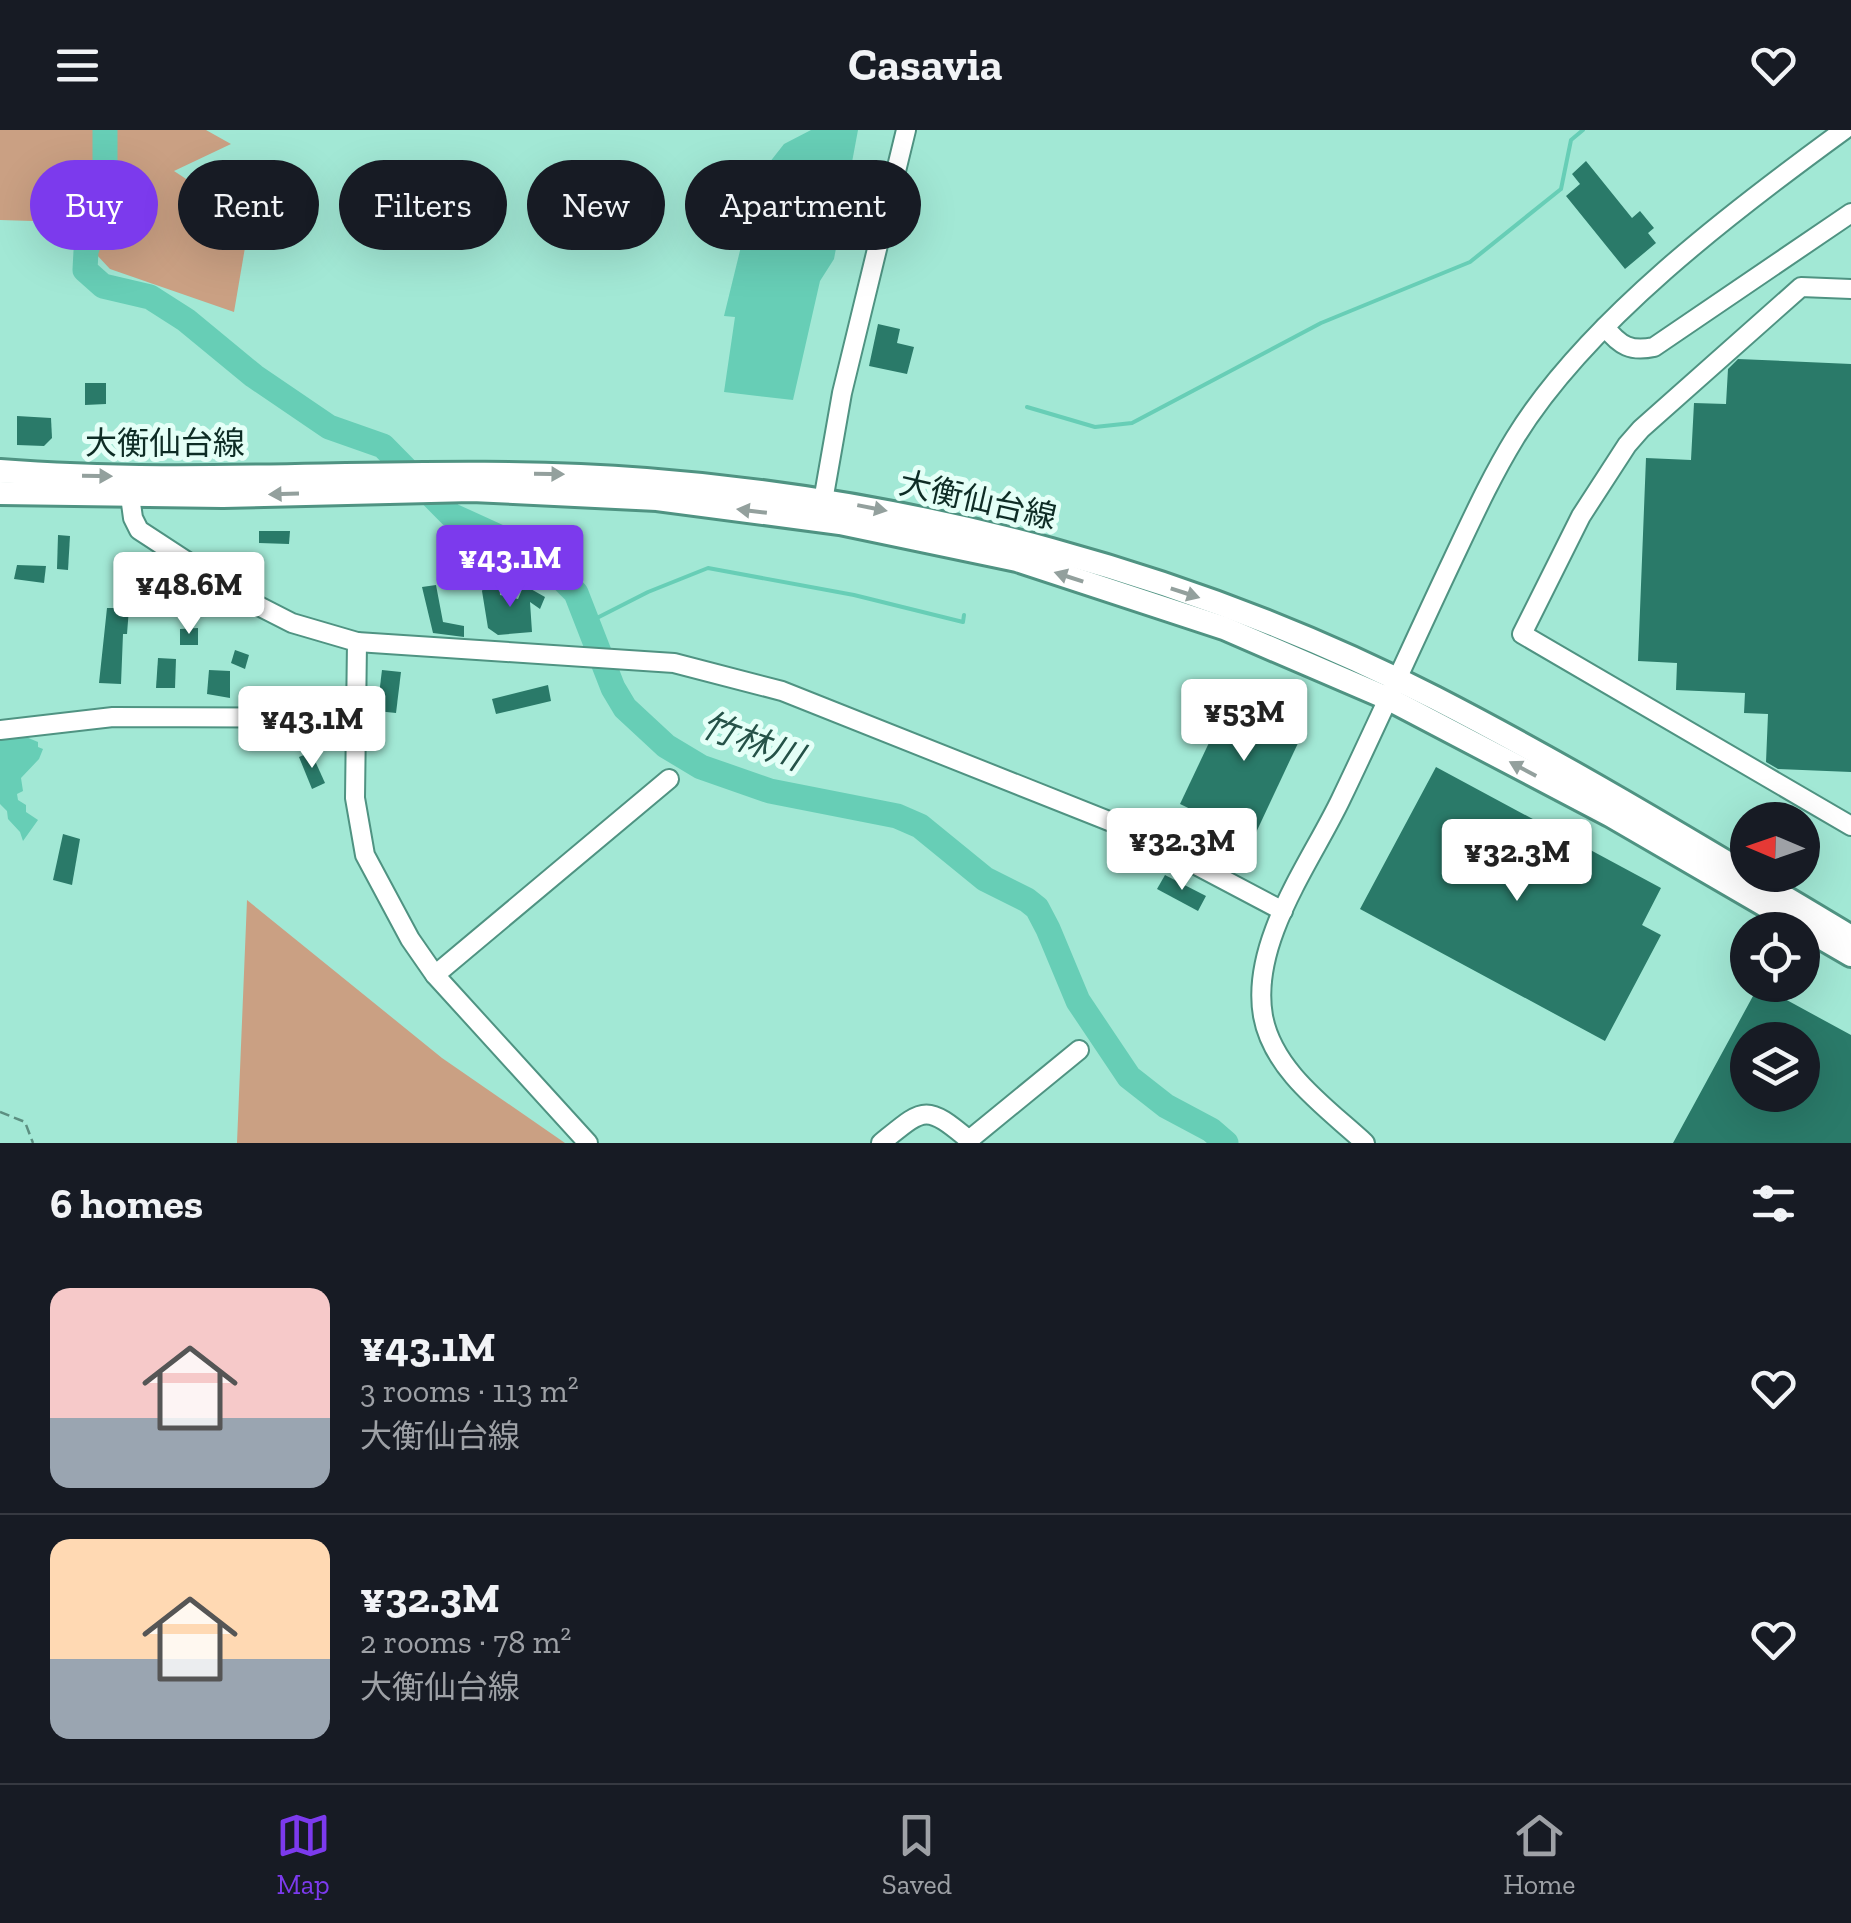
<!DOCTYPE html>
<meta charset="utf-8">
<style>
:root{--surface:#171b24;--page:#20242c;--text:#f1f3f6;--muted:#9ea1a6;--line:#363941;--accent:#7c3aed}
body{margin:0;font-family:"Zilla Slab","Noto Sans JP",serif;background:var(--page);color:var(--text);height:100vh;display:flex;flex-direction:column;font-size:38px;white-space:nowrap}
*{box-sizing:border-box;margin:0}
p{font-size:32px;color:var(--muted)}
.icon{flex:none;width:55px;height:55px;fill:none;stroke:currentColor;stroke-width:2;stroke-linecap:round;stroke-linejoin:round}
.map{position:relative;height:1013px;overflow:hidden}
.drawer{display:flex;flex-direction:column;background:var(--surface);flex:1}
.drawer>*{flex:none}
.banner{position:absolute;left:30px;top:30px;width:1000px;height:90px;display:flex;gap:20px}
.needle{width:65px;rotate:272deg}
.buttons{position:absolute;left:1730px;top:672px;display:grid;gap:20px}
.buttons a{display:grid;place-items:center;width:90px;height:90px;border-radius:50%;background:var(--surface);box-shadow:0 10px 40px #0002;font-size:50px}
.price{position:absolute;translate:-50% -85px;padding:0 22px;border-radius:10px;background:#fff;color:#222;font-size:32px;line-height:65px;filter:drop-shadow(0 2px 5px #0008)}
.price::after{content:'';position:absolute;left:50%;top:60px;width:30px;height:22px;margin-left:-15px;background:inherit;clip-path:polygon(0 0,100% 0,50% 100%)}
.price.selected{background:var(--accent);color:#fff}
ul{padding:0;list-style:none}
li{display:flex;align-items:center;gap:30px;height:250px;padding:0 50px}
li+li{border-top:2px solid var(--line)}
li span{display:grid;place-items:center;flex:none;width:280px;height:200px;border-radius:20px;color:#555}
li>.icon{margin-inline-start:auto}
span .icon{width:120px;height:120px;fill:#fffc;stroke-width:1}
li b{font-size:42px}
h2{display:flex;justify-content:space-between;align-items:center;height:120px;padding:0 50px;font-size:42px}
.chip{padding:0 35px;border-radius:45px;background:var(--surface);box-shadow:0 10px 40px #0002;font-size:35px;line-height:90px}
.chip.selected{background:var(--accent);color:#fff}
header{display:flex;justify-content:space-between;align-items:center;height:130px;padding:0 50px;background:var(--surface);font-size:45px;font-weight:700}
.dock{display:flex;justify-content:space-around;align-items:center;height:140px;border-top:2px solid var(--line);background:var(--surface);font-size:28px;color:var(--muted)}
.dock a{display:grid;justify-items:center;gap:5px}
.dock .selected{color:var(--accent)}
.map>svg:first-child{display:block}
.green{fill:#caa083}
.water{fill:#67ceb6}
.lines{fill:none;stroke-linecap:round;stroke-linejoin:round}
.stream{stroke:#67ceb6;stroke-width:4}
.river{stroke:#67ceb6;stroke-width:25}
.building{fill:#2a7a69;fill-rule:evenodd}
.minor-casing{stroke:#4f9382;stroke-width:22}
.major-casing{stroke:#4f9382;stroke-width:28}
.path{stroke:#5c8f81;stroke-width:2.5;stroke-dasharray:10 5;stroke-linecap:butt}
.minor{stroke:#fff;stroke-width:18}
.major{stroke:#fff;stroke-width:22}
.oneway{fill:#93a09d}
.labels{text-anchor:middle;stroke-width:10;stroke-linejoin:round;paint-order:stroke}
.street-label{font-size:32px;fill:#0e2c25;stroke:#e4fff7}
.water-label{font-size:35px;font-style:italic;fill:#255248;stroke:#e4fff7}
</style>
<header><svg class="icon" aria-label="menu" viewBox="0 0 24 24"><path d="M4 6h16M4 12h16M4 18h16"/></svg>Casavia<svg class="icon" aria-label="heart" viewBox="0 0 24 24"><path d="M12 20l-8-8c-3-5 5-10 8-4 3-6 11-1 8 4z"/></svg></header>
<div class="map">
<svg width="1851" height="1013" viewBox="0 0 1851 1013">
<rect width="100%" height="100%" fill="#a2e8d5"/>
<g class="green">
<polygon points="0,0 206,0 231,14 174,41 215,68 256,53 234,182 110,139 66,92 0,90"/>
<polygon points="247,770 442,928 565,1013 237,1013"/>
</g>
<g class="water">
<polygon points="811,0 858,0 834,129 820,151 793,270 724,262 735,187 724,186 758,47 784,14"/>
<polygon points="19,604 38,612 38,617 43,619 39,629 21,648 23,661 17,664 18,670 26,675 26,682 38,690 23,711 20,702 8,689 7,681 0,674 0,609"/>
</g>
<g class="lines">
<g class="stream">
<polyline points="1027,277 1095,297 1132,293 1321,193 1470,132 1561,59 1571,10 1583,0"/>
<polyline points="589,492 648,462 708,438 854,465 963,492 964,485"/>
</g>
<polyline class="river" points="105,0 105,67 86,121 85,140 103,156 150,167 186,190 254,246 329,297 383,316 451,385 538,425 576,463 613,558 625,578 666,616 701,637 770,661 897,686 920,696 985,749 1027,770 1037,778 1048,799 1078,871 1129,947 1166,976 1211,1000 1226,1013"/>
</g>
<g class="building">
<polygon points="1586,31 1632,88 1640,81 1654,98 1648,103 1656,113 1625,139 1566,66 1580,54 1572,44"/>
<polygon points="878,194 900,199 897,213 914,217 907,244 869,236"/>
<polygon points="1738,229 1851,234 1851,642 1778,639 1766,632 1768,584 1744,583 1745,563 1676,560 1677,533 1638,531 1646,328 1691,330 1694,273 1726,274 1728,239"/>
<polygon points="85,253 106,253 106,274 85,275"/>
<polygon points="17,286 51,288 52,308 44,316 17,315"/>
<polygon points="259,401 290,401 289,414 259,413"/>
<polygon points="58,405 70,406 68,440 57,439"/>
<polygon points="17,435 46,436 44,453 14,449"/>
<polygon points="529,443 529,458 545,467 540,479 530,472 532,502 498,505 488,498 482,461 485,455 499,453 500,465 518,469"/>
<polygon points="436,455 443,492 464,496 464,507 433,503 422,457"/>
<polygon points="107,478 129,478 127,504 123,504 121,554 99,553"/>
<polygon points="198,498 198,515 180,515 180,499"/>
<polygon points="235,520 249,525 245,539 231,533"/>
<polygon points="158,528 176,529 175,558 156,558"/>
<polygon points="209,540 230,541 230,568 207,564"/>
<polygon points="382,540 401,542 396,583 377,581"/>
<polygon points="548,555 551,571 496,584 492,569"/>
<polygon points="1234,560 1307,594 1253,709 1180,674"/>
<polygon points="311,622 325,653 312,659 299,627"/>
<polygon points="1436,637 1661,758 1642,795 1661,805 1605,911 1360,779"/>
<polygon points="63,704 80,709 72,755 53,750"/>
<polygon points="1165,745 1206,766 1198,781 1157,759"/>
<path d="M1759,855L1851,905V1013H1673ZM1748,910H1802V965H1748Z"/>
</g>
<g class="lines">
<g class="minor-casing">
<g id="minor">
<polyline points="1851,159 1801,157 1641,299 1627,315 1581,386 1522,504 1851,696"/>
<path d="M1605,197C1620,216 1631,222 1654,217L1851,83"/>
<polyline points="130,366 133,388 139,400 243,468 292,493 357,512 355,668 365,725 410,809 435,845 588,1013"/>
<polyline points="823,371 842,263 906,0"/>
<polyline points="357,512 674,533 782,561 1124,697 1283,781"/>
<polyline points="0,600 113,587 355,588"/>
<polyline points="435,845 669,649"/>
<path d="M881,1013C924,978 925,973 969,1010L1079,920"/>
<path d="M1365,1013C1327,978 1273,941 1263,886C1250,812 1311,732 1341,669C1379,590 1415,509 1453,429C1472,389 1491,347 1515,308C1586,192 1734,80 1844,0"/>
</g>
</g>
<g class="major-casing">
<g id="major">
<path d="M0,341C215,358 431,333 646,350C919,371 1191,443 1435,568C1577,641 1714,725 1851,807"/>
<polyline points="0,363 223,366 472,360 657,369 840,393 1017,430 1224,498 1389,569 1610,685 1851,825"/>
</g>
</g>
<polyline class="path" points="0,982 25,992 33,1013"/>
<use href="#minor" class="minor"/>
<use href="#major" class="major"/>
</g>
<defs><path id="oneway-solid" d="M-6-.8H1V-3.2L6.5 0L1 3.2V.8H-6Z" transform="scale(2.5)"/></defs>
<g class="oneway">
<use href="#oneway-solid" transform="translate(549 344) rotate(1)"/>
<use href="#oneway-solid" transform="translate(97 346) rotate(1)"/>
<use href="#oneway-solid" transform="translate(284 364) rotate(178)"/>
<use href="#oneway-solid" transform="translate(872 378) rotate(11)"/>
<use href="#oneway-solid" transform="translate(752 381) rotate(-173)"/>
<use href="#oneway-solid" transform="translate(1069 447) rotate(-162)"/>
<use href="#oneway-solid" transform="translate(1185 463) rotate(18)"/>
<use href="#oneway-solid" transform="translate(1523 639) rotate(-152)"/>
</g>
<g class="labels">
<g class="street-label">
<text x="165" y="324">大衡仙台線</text>
<text transform="translate(978 370) rotate(13)" y="11">大衡仙台線</text>
</g>
<g class="water-label">
<text transform="translate(752 611) rotate(20)" y="12">竹林川</text>
</g>
</g>
</svg>
<div class="buttons">
<a><svg class="needle" viewBox="-14 -14 28 28"><path d="M0-13l5 13h-10z" fill="#e53935"/><path d="M0 13l5-13h-10z" fill="#9ea1a6"/></svg></a>
<a><svg class="icon" aria-label="locate" viewBox="0 0 24 24"><circle cx="12" cy="12" r="6"/><path d="M12 2v4M12 18v4M2 12h4M18 12h4"/></svg></a>
<a><svg class="icon" aria-label="layers" viewBox="0 0 24 24"><path d="M12 4l9 5-9 5-9-5zM3 14l9 5 9-5"/></svg></a>
</div>
<b class="price selected" style="left:510px;top:480px">¥43.1M</b>
<b class="price" style="left:189px;top:507px">¥48.6M</b>
<b class="price" style="left:1244px;top:634px">¥53M</b>
<b class="price" style="left:312px;top:641px">¥43.1M</b>
<b class="price" style="left:1182px;top:763px">¥32.3M</b>
<b class="price" style="left:1517px;top:774px">¥32.3M</b>
<div class="banner">
<a class="chip selected">Buy</a>
<a class="chip">Rent</a>
<a class="chip">Filters</a>
<a class="chip">New</a>
<a class="chip">Apartment</a>
</div>
</div>
<section class="drawer">
<h2>6 homes<svg class="icon" aria-label="filters" viewBox="0 0 24 24"><path d="M4 7h16M4 17h16"/><circle cx="9" cy="7" r="2"/><circle cx="15" cy="17" r="2"/></svg></h2>
<ul>
<li><span style="background:linear-gradient(#f6c9c9 65%,#9aa5b1 0)"><svg class="icon" aria-label="home" viewBox="0 0 24 24"><path d="M3 11l9-7 9 7M6 9v11h12V9"/></svg></span><div><b>¥43.1M</b><p>3 rooms · 113 m²</p><p>大衡仙台線</p></div><svg class="icon" aria-label="heart" viewBox="0 0 24 24"><path d="M12 20l-8-8c-3-5 5-10 8-4 3-6 11-1 8 4z"/></svg></li>
<li><span style="background:linear-gradient(#ffd9b3 60%,#9aa5b1 0)"><svg class="icon" aria-label="home" viewBox="0 0 24 24"><path d="M3 11l9-7 9 7M6 9v11h12V9"/></svg></span><div><b>¥32.3M</b><p>2 rooms · 78 m²</p><p>大衡仙台線</p></div><svg class="icon" aria-label="heart" viewBox="0 0 24 24"><path d="M12 20l-8-8c-3-5 5-10 8-4 3-6 11-1 8 4z"/></svg></li>
</ul>
</section>
<nav class="dock">
<a class="selected"><svg class="icon" aria-label="map" viewBox="0 0 24 24"><path d="M3 6l6-2 6 2 6-2v14l-6 2-6-2-6 2zM9 4v14M15 6v14"/></svg>Map</a>
<a><svg class="icon" aria-label="saved" viewBox="0 0 24 24"><path d="M7 4h10v16l-5-4-5 4z"/></svg>Saved</a>
<a><svg class="icon" aria-label="home" viewBox="0 0 24 24"><path d="M3 11l9-7 9 7M6 9v11h12V9"/></svg>Home</a>
</nav>
